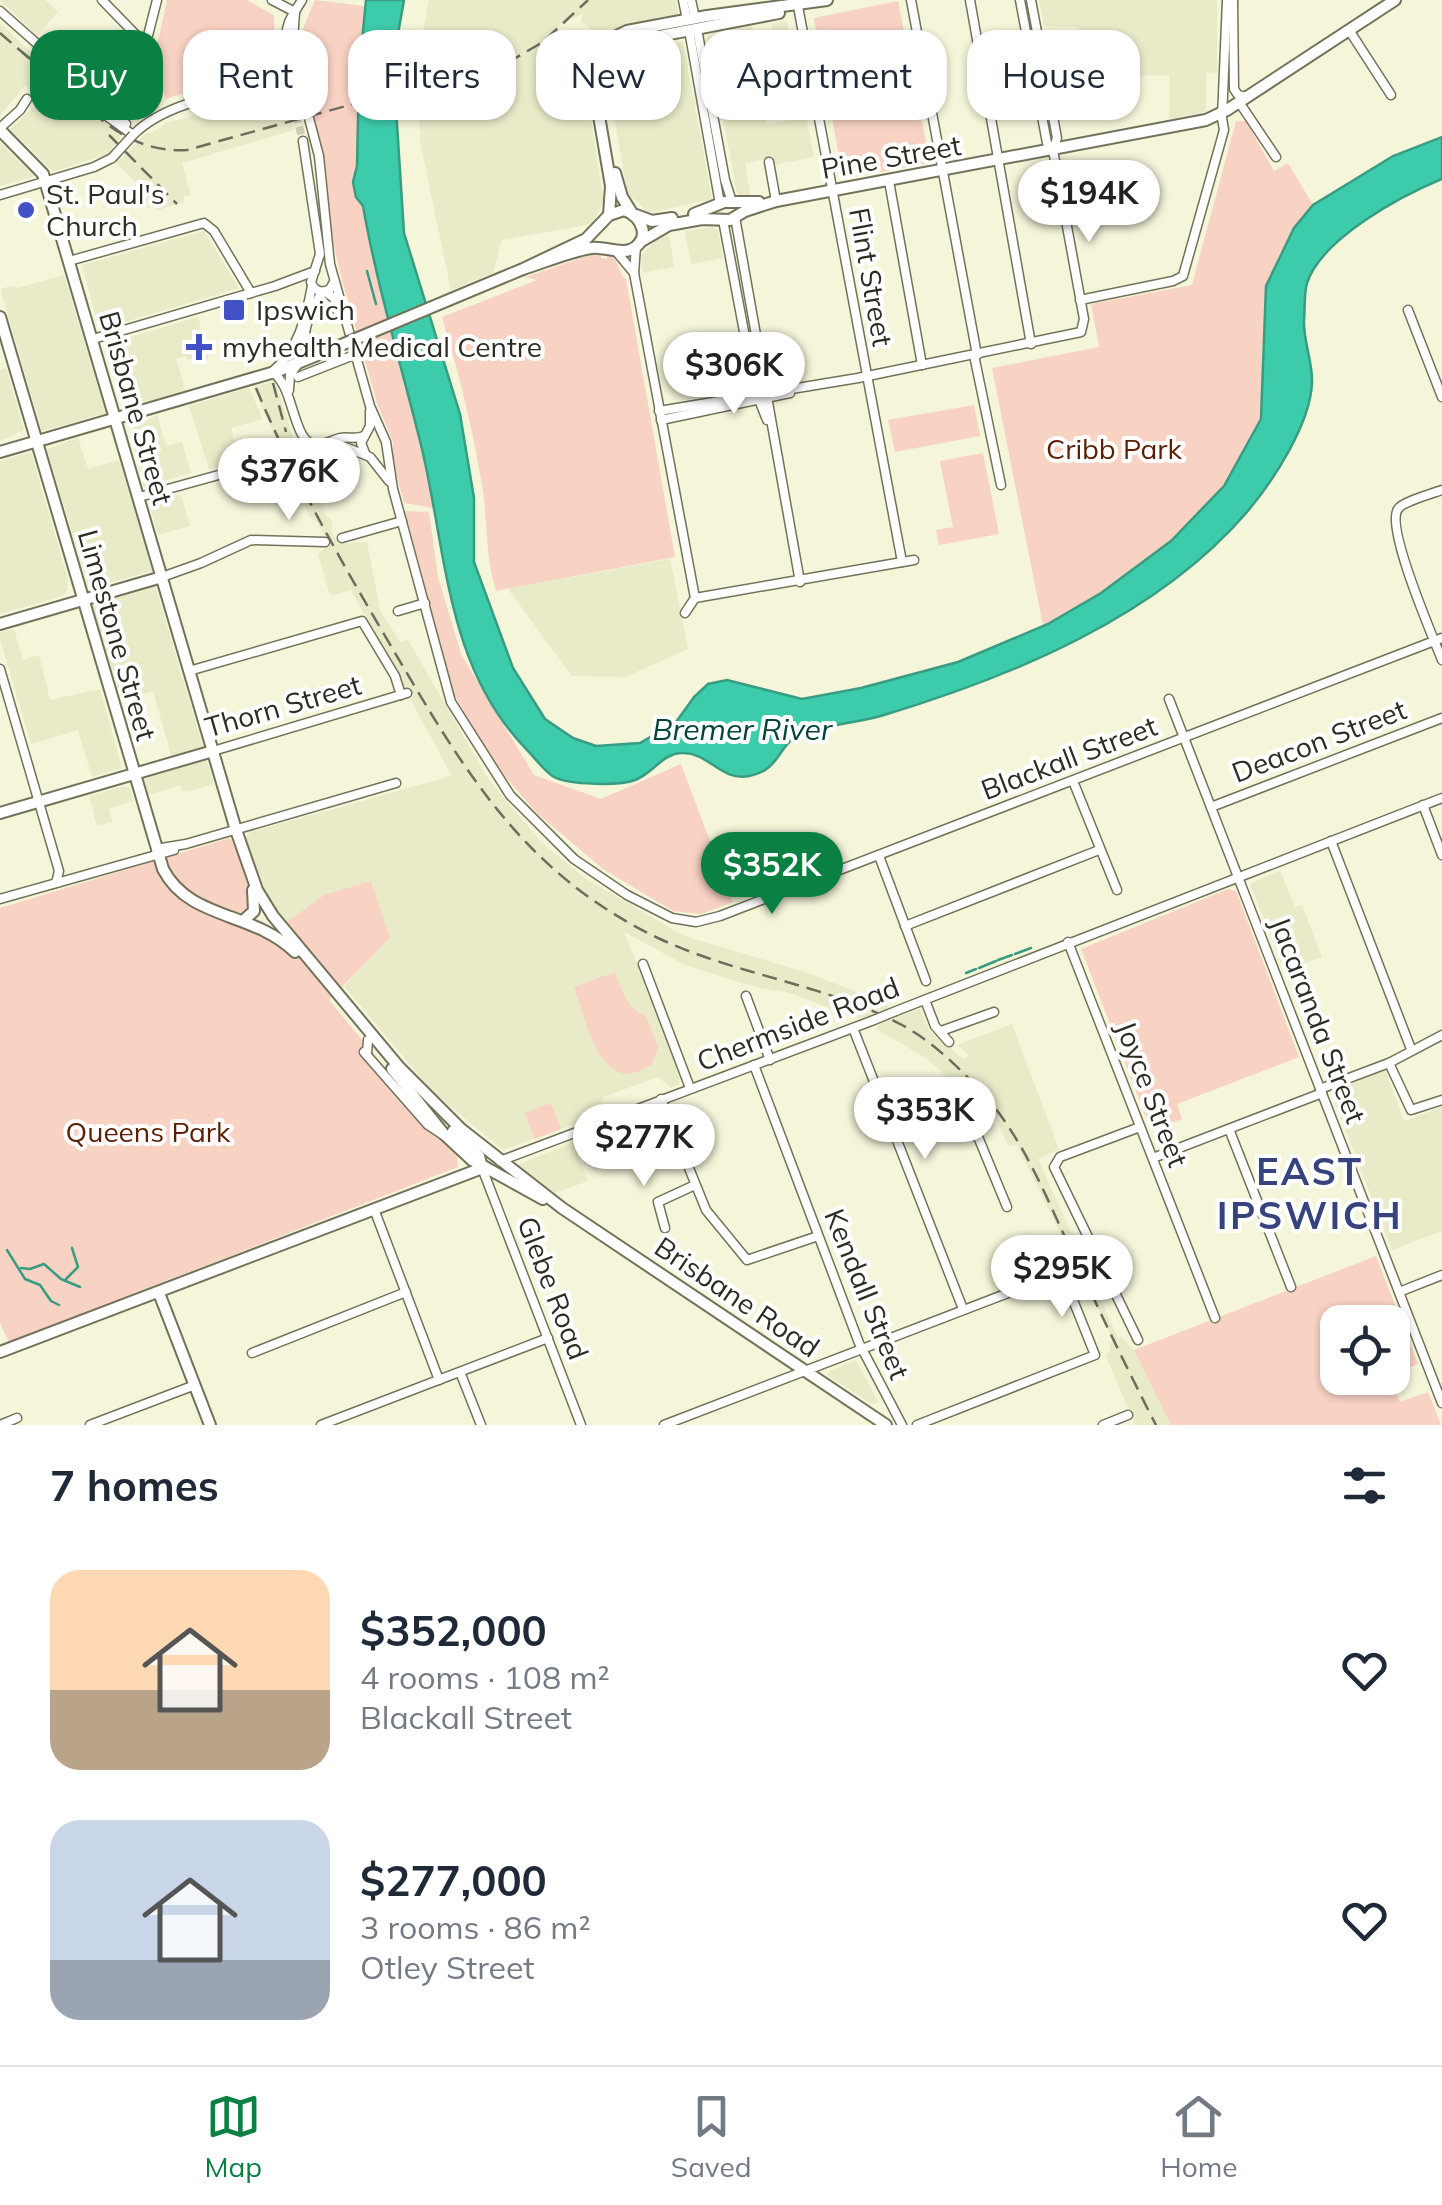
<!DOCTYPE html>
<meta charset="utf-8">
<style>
:root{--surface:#fff;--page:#f2f2f3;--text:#1f2937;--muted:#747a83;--line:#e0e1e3;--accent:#0b8043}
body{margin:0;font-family:Mulish,sans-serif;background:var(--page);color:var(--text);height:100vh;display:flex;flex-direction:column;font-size:38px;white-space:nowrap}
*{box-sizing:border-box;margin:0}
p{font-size:32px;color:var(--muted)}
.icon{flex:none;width:55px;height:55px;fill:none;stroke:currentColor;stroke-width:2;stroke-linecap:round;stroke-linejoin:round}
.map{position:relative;height:1425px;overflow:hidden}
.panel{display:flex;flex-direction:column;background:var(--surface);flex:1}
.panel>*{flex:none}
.guide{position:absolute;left:30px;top:30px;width:1382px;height:90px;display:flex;gap:20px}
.buttons{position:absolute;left:1320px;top:1305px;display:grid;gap:20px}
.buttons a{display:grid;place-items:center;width:90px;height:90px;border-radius:20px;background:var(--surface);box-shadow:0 2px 8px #0004;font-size:50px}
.price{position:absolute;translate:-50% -85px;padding:0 22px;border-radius:35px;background:#fff;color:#222;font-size:32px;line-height:65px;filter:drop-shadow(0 2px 5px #0008)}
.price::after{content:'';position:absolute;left:50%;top:60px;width:30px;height:22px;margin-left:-15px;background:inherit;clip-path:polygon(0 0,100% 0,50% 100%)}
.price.on{background:var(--accent);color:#fff}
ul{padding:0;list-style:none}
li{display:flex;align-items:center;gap:30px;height:250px;padding:0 50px}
li span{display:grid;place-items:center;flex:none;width:280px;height:200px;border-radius:30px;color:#555}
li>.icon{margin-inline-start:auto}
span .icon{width:120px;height:120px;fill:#fffc;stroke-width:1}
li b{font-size:42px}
h2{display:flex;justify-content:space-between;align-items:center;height:120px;padding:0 50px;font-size:42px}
.pill{padding:0 35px;border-radius:30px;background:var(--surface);box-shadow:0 2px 8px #0004;font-size:35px;line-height:90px}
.pill.on{background:var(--accent);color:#fff}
.tab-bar{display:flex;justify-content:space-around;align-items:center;height:140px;border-top:2px solid var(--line);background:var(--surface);font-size:28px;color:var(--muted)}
.tab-bar a{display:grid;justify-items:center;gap:5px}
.tab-bar .on{color:var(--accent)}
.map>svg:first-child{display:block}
.built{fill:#e9eac8}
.green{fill:#f8d2c3}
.water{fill:#3dccab;stroke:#389c82;stroke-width:2.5}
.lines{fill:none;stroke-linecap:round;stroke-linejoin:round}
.stream{stroke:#389c82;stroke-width:2.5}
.minor-tunnel{stroke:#cdcdb5;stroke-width:8;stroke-dasharray:8 4;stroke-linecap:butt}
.minor-casing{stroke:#72725a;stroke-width:11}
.major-casing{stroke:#72725a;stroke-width:14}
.minor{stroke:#fff;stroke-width:8}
.major{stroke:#fff;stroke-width:10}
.rail{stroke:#6d6d5d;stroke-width:2.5;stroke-dasharray:15 8;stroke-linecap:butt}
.minor-bridge-casing{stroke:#72725a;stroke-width:11;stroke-linecap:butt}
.major-bridge-casing{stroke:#72725a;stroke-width:14;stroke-linecap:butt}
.minor-bridge{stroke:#fff;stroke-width:8}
.major-bridge{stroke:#fff;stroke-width:10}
.poi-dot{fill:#4251c5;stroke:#fff;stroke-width:4}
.labels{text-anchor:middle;stroke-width:8;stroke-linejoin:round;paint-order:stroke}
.street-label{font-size:28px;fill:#2c2c22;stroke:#fff}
.poi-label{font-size:28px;fill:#2c2c22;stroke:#fff;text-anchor:start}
.park-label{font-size:28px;fill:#5a1e02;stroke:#fff}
.water-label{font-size:30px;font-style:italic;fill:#054537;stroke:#fff}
.district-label{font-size:38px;font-weight:bold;letter-spacing:2.5px;fill:#37437e;stroke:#fff}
</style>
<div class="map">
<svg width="1442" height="1425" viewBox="0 0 1442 1425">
<rect width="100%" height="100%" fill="#f5f5da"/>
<g class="built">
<polygon points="0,0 45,0 58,12 37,36"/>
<polygon points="429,0 676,0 678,12 676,15 597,33 580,21 584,13 575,18 570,15 557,28 563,51 580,50 604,203 591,224 502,240 493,273 451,290 420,141 417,66"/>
<polygon points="1039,0 1217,0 1217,73 1206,73 1206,112 1169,119 1169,75 1052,77 1046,41 1077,43 1079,27 1044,26"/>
<polygon points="787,21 796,68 757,76 762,108 766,124 806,117 814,157 773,165 771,158 745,163 750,195 738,197 707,36 752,26 759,58 777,55 771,24"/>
<polygon points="0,23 58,78 63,77 94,113 121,132 120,138 112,148 122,158 146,133 152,133 168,122 274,97 288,106 294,130 182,163 191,195 183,197 184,202 158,210 155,206 148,208 143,190 107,154 53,172 10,129 32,108 44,103 25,86 0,115"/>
<polygon points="683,41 712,199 649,213 627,193 607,73 612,60 618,54"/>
<polygon points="0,142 33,175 32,177 0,186"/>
<polygon points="712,227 718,230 723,258 691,264 685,231"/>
<polygon points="204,231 239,288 105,328 98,326 82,265"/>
<polygon points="669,235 674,267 642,273 641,255 661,236"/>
<polygon points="64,275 106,413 42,431 0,289 11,286 17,288"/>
<polygon points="198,317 209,359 205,360 203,355 187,360 185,356 176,358 186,391 123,409 107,344"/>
<polygon points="6,368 24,430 0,441 0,370"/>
<polygon points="275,381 298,452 303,458 308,456 325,514 332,521 331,530 338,544 367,542 380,610 400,642 408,640 489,780 543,844 585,878 684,936 808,973 885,1003 891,1009 861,1020 790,993 756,987 687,966 624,932 674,1054 680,1084 671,1088 658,1077 603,1097 596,1116 503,1150 433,1092 344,986 390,938 324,895 285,925 263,892 245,838 250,832 452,776 351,590 330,596 318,554 330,545 318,523 310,517 253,387"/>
<polygon points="249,388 263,419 231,428 240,460 209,469 189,406"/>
<polygon points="157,415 166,446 182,442 191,473 144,487 130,434 135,426"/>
<polygon points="78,438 88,469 119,460 154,570 92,588 88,586 47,449"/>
<polygon points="31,452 68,580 67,591 62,596 0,614 0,461"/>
<polygon points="181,494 190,526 158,535 149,503"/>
<polygon points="670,559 688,649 625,677 572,676 508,589"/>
<polygon points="155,585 214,784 187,792 182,791 180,785 149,795 144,779 175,769 153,691 121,700 92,605"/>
<polygon points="14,629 23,660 39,655 50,700 100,689 122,768 92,777 78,730 31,744 0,639 0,633"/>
<polygon points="124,786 130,788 133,801 109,808 112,822 97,826 89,796"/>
<polygon points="1280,870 1295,907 1302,905 1322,957 1284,971 1250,884"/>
<polygon points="920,1009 929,1030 963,1059 969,1056 958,1045 1012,1024 1059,1149 1038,1159 1118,1338 1122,1337 1134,1350 1171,1425 1135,1425 1105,1354 1111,1351 1109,1344 1113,1340 1017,1145 1008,1146 996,1117 967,1088 963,1091 926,1058 876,1029 880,1023"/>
<polygon points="1382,1071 1386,1072 1404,1121 1442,1107 1442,1231 1392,1250 1331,1093"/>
<polygon points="573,1142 588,1181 555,1193 515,1166"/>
<polygon points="856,1360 878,1402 873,1405 827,1375 829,1371"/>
</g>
<g class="green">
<polygon points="167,0 246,0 274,15 275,64 166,99 153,64"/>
<path d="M315,0L365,6L357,166C351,190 366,207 369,232C383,324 420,414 433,508L404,503L393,461V442L377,403L342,280L328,220L320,142L300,70L296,45Z"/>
<polygon points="898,1 930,163 843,179 814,18"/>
<path d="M1236,121H1246L1274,171L1288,163L1313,205C1265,261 1264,297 1262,367C1262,383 1265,406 1260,420C1231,504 1121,590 1043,626L992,368L1099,347L1091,304L1192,285Z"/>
<path d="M596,253H601V258L607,259L608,255L615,258L622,276L626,279L675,557L496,591C485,555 488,527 483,491C473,429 460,378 442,317L537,280L525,277Z"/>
<polygon points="974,405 980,436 895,452 888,420"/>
<polygon points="983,453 999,534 939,545 936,530 953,527 940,461"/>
<polygon points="405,511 429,512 438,577 461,654 534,775 601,799 681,764 733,902 701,914 673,911 603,869 538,814 492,762 454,694"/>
<path d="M230,838C239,853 245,875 250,893C256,910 247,924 268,936L324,895L371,881L390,938L329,1000L457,1154L458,1167L9,1342L0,1323V908Z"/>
<polygon points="1228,889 1236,891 1299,1057 1177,1104 1182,1119 1151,1130 1081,949"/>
<path d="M615,972C621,989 627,1010 646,1016L658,1047L652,1064C601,1101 587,1022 574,987Z"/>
<polygon points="551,1103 561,1129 535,1139 525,1113"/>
<polygon points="1376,1256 1418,1364 1393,1374 1392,1322 1338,1322 1338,1378 1390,1378 1400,1402 1428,1392 1441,1425 1171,1425 1134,1350"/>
</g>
<path class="water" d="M366,0H404L393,62L404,233L460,414L474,498V562L513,668L545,719L573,738L596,746L640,743L676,722L694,697L708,684L727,680L802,699L861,688L958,662L1048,624L1101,593L1171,541L1224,486L1261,419L1266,286L1294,228L1313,205L1393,156L1442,137V179C1401,196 1322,238 1307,283C1304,293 1305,309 1304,320C1303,341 1313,362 1312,383C1310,425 1273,481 1247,512C1157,617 1013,676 884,715C858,723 829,724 803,733C777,743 782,770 749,776C721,782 709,752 682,753C663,753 652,774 635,780C620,786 569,785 554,777C545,772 535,758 528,751C445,667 447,551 421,445C401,364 377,286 363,206L356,197L353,182L357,166L359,73Z"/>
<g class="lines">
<g class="stream">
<polyline points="367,271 376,304"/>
<polyline points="1015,954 1031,948"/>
<polyline points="998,960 1012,955"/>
<polyline points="979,968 996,961"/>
<polyline points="966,973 976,969"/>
<polyline points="7,1250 25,1279 40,1285 51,1301 59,1305"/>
<polyline points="21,1268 30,1269 44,1264 61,1279 80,1287"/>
<polyline points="66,1279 78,1267 72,1248"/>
</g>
<polyline class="minor-tunnel" points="296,115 303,141"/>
<g class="minor-casing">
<g id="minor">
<polyline points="102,0 138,37 147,41"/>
<polyline points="272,0 295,12"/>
<polyline points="683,0 687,20"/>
<polyline points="691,0 695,18"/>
<polyline points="911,0 977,355"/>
<polyline points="970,0 1031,344"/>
<polyline points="1031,0 1057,138 1053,150"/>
<polyline points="1233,0 1234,89 1238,95 1247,97"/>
<polyline points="797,1 902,562"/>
<path d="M0,11L69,72L93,106L133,135C170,97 247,91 297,77"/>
<polyline points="295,12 292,54 319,156 330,264 370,406 386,442 393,489 451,702 510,795 574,859 627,895 672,918 696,922 720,916 1442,638"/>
<polyline points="697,29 725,180 732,202"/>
<polyline points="689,30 720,204"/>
<polyline points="1349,30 1391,95"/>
<polyline points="82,87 140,67 157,0"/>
<polyline points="89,96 126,124"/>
<polyline points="1239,102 1276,157"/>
<path d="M296,115C292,87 279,50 289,22C292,15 298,7 302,0"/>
<polyline points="0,128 20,110 27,99"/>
<path d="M303,141L320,254L311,282C314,291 322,294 330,289L334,282"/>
<polyline points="769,162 776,201"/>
<polyline points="889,181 922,365"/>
<polyline points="0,195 94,167 112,158"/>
<polyline points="735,217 800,582"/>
<polyline points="723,220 755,390 767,420"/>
<polyline points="636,246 634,273 695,598"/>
<polyline points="615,250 634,273"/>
<polyline points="69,261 204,223 214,231 251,293"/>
<polyline points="325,292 334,298 339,317"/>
<polyline points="1080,300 1173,281 1183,276 1224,130 1222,118 1227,0"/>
<polyline points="1408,310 1442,397"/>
<polyline points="93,339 275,286 315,271"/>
<path d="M318,353L306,350C301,333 311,305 323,292"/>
<polyline points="974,355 1001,485"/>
<path d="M273,371C298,350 306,318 312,286"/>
<path d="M273,373C295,386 292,445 317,445C325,445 332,440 340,438C349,436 355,440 364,436"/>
<polyline points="298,377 354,355"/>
<polyline points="289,390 290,375 298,364"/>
<polyline points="659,411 858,378 1081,332 1084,319 1053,150 1047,143 1020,0"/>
<polyline points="661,420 790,393"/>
<polyline points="333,442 370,457 389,481"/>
<polyline points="365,453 361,443 370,426 370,411"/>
<path d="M1442,490C1434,493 1402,502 1398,509C1385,527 1433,637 1442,660"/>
<polyline points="139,497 280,458"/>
<polyline points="342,538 402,521"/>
<polyline points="162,577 201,563 251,540 325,542"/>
<polyline points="695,598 914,560"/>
<polyline points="398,611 425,603"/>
<polyline points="685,613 695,598"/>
<polyline points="0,669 59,871 56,883"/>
<polyline points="189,671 362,621 395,676 401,695"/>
<polyline points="1169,699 1442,1403"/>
<polyline points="213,751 407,693"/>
<polyline points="1073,781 1117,890"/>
<polyline points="1423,805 1442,855"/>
<polyline points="1211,807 1442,718"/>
<polyline points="1331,841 1411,1049"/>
<polyline points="156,849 186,844 396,783"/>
<polyline points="879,856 926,981"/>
<polyline points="0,899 174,850"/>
<polyline points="905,926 1099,850"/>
<polyline points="1068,942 1215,1318"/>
<polyline points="643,964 690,1088"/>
<polyline points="746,996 770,1060"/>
<polyline points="925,1000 935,1026 949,1042"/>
<polyline points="896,1011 1442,798"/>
<polyline points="853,1028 963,1309"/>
<polyline points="941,1031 994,1012"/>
<polyline points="364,1052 428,1125 443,1135"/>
<polyline points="367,1054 368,1040"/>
<polyline points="1389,1063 1411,1110 1442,1100"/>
<polyline points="754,1065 859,1343 902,1425"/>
<polyline points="1320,1089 1389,1063 1442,1035"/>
<polyline points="661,1099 706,1210 747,1260 818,1236"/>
<polyline points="891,1126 956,1102 964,1103 1007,1207"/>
<polyline points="1229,1129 1291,1287"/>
<polyline points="1153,1158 1322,1093"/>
<polyline points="500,1161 874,1020"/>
<polyline points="482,1168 581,1425"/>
<polyline points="374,1209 439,1380"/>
<polyline points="665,1228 658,1202 695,1185"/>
<polyline points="1399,1292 1442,1275"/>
<polyline points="1138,1340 1054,1167 1060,1157 1140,1127"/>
<polyline points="252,1353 406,1292"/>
<polyline points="460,1372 481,1425"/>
<polyline points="0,1425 17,1418"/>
<polyline points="90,1425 195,1385"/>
<polyline points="321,1425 548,1338"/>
<polyline points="664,1425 1055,1275 1063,1275 1095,1355 917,1425"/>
<polyline points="1103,1425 1128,1415"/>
</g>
</g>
<g class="major-casing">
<g id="major">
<path d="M600,92C597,70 603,54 623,43L779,13"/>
<polyline points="0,130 43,174 236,830 257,890 273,916 399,1067 461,1129 562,1208 886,1425"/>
<polyline points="615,173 622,197 632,213"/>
<path d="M624,210C643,216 652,241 630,250C618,254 604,246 591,248C568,252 545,262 523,269L586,239L609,215Z"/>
<polyline points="694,214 724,202 759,202"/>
<polyline points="609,215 611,186 592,75 596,54 606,41 627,31 707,16 827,0"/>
<polyline points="636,215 652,221 672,218"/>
<polyline points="640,242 669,225 702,219 730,220 745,211 776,201 1206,120 1227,110 1395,0"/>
<path d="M0,317L163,869C189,920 253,911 295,952"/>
<polyline points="0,452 278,371 322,353"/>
<polyline points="0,624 162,577"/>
<polyline points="0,813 213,751"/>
<polyline points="244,920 254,911 253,890"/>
<polyline points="392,1069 444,1134 472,1160 543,1199"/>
<polyline points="453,1131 479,1156 482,1167"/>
<polyline points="159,1293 210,1425"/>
<polyline points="0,1352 485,1167"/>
</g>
</g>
<use href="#minor" class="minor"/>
<use href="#major" class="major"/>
<g class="rail">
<polyline points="0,33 30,59"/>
<path d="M22,52C36,64 51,74 65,87C101,121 133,153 187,150L512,60L543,42L588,0"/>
<polyline points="109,135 177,204"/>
<polyline points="273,383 286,432"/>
<path d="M256,388C291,472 335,551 381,629C457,758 516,870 658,938C736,975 824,984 900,1024C929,1039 954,1063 976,1086C1020,1131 1044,1192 1070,1248C1098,1308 1126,1367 1156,1425"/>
</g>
<g class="minor-bridge-casing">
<g id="minor-bridge">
<polyline points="112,158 133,135"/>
<polyline points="874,1020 896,1011"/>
</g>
</g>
<g class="major-bridge-casing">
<polyline id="major-bridge" points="322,353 523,269"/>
</g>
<use href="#minor-bridge" class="minor-bridge"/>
<use href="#major-bridge" class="major-bridge"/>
</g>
<g class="poi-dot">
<circle cx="26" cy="210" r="10"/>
<rect x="222" y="298" width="24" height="24" rx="5"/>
<path d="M194 332h10v10h10v10h-10v10h-10v-10h-10v-10h10z"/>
</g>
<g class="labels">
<g class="street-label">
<text transform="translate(891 157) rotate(-10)" y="10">Pine Street</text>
<text transform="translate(871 277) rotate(80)" y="10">Flint Street</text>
<text transform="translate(136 408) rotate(74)" y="10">Brisbane Street</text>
<text transform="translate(117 635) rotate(74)" y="10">Limestone Street</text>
<text transform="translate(283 706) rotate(-16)" y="10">Thorn Street</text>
<text transform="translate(1319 741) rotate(-21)" y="10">Deacon Street</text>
<text transform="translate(1069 758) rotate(-21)" y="10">Blackall Street</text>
<text transform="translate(1318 1020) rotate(69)" y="10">Jacaranda Street</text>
<text transform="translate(798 1024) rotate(-21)" y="10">Chermside Road</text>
<text transform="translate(1152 1094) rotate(69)" y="10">Joyce Street</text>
<text transform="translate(553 1288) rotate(69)" y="10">Glebe Road</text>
<text transform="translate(867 1294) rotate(68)" y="10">Kendall Street</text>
<text transform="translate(737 1297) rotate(34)" y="10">Brisbane Road</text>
</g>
<g class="poi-label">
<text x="46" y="204">St. Paul's<tspan x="46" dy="32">Church</tspan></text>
<text x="256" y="320">Ipswich</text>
<text x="222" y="357">myhealth Medical Centre</text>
</g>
<g class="park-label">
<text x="1114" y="459">Cribb Park</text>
<text x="148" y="1142">Queens Park</text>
</g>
<g class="water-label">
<text x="742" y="740">Bremer River</text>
</g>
<g class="district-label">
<text x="1310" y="1185">EAST<tspan x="1310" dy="44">IPSWICH</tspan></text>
</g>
</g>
</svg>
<div class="buttons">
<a><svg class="icon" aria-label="locate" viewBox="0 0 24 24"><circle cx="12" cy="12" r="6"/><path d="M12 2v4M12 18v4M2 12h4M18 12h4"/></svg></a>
</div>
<b class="price" style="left:1089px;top:245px">$194K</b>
<b class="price" style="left:734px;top:417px">$306K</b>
<b class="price" style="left:289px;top:523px">$376K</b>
<b class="price on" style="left:772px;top:917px">$352K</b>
<b class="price" style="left:925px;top:1162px">$353K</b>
<b class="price" style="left:644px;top:1189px">$277K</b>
<b class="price" style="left:1062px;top:1320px">$295K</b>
<div class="guide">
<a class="pill on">Buy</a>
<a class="pill">Rent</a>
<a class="pill">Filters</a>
<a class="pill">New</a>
<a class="pill">Apartment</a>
<a class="pill">House</a>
</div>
</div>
<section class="panel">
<h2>7 homes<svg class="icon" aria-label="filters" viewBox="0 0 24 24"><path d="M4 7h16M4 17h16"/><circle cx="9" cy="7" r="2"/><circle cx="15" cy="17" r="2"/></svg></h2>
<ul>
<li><span style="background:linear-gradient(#ffd9b3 60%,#b9a48a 0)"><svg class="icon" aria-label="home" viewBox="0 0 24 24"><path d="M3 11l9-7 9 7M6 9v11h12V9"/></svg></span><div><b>$352,000</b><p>4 rooms · 108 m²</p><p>Blackall Street</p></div><svg class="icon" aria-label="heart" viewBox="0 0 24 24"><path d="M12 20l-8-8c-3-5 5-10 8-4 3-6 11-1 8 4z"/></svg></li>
<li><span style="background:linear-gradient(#c9d6e8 70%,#9aa5b1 0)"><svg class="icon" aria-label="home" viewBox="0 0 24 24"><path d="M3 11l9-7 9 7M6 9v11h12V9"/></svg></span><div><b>$277,000</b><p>3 rooms · 86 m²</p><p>Otley Street</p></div><svg class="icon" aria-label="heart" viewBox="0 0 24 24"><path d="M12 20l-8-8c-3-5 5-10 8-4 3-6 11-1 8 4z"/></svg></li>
</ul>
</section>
<nav class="tab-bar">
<a class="on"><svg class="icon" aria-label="map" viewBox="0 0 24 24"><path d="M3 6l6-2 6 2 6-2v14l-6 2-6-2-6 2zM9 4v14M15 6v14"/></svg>Map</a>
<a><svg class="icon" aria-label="saved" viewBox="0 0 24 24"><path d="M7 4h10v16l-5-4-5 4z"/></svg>Saved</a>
<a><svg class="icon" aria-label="home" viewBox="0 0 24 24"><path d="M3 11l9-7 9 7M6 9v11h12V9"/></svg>Home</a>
</nav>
